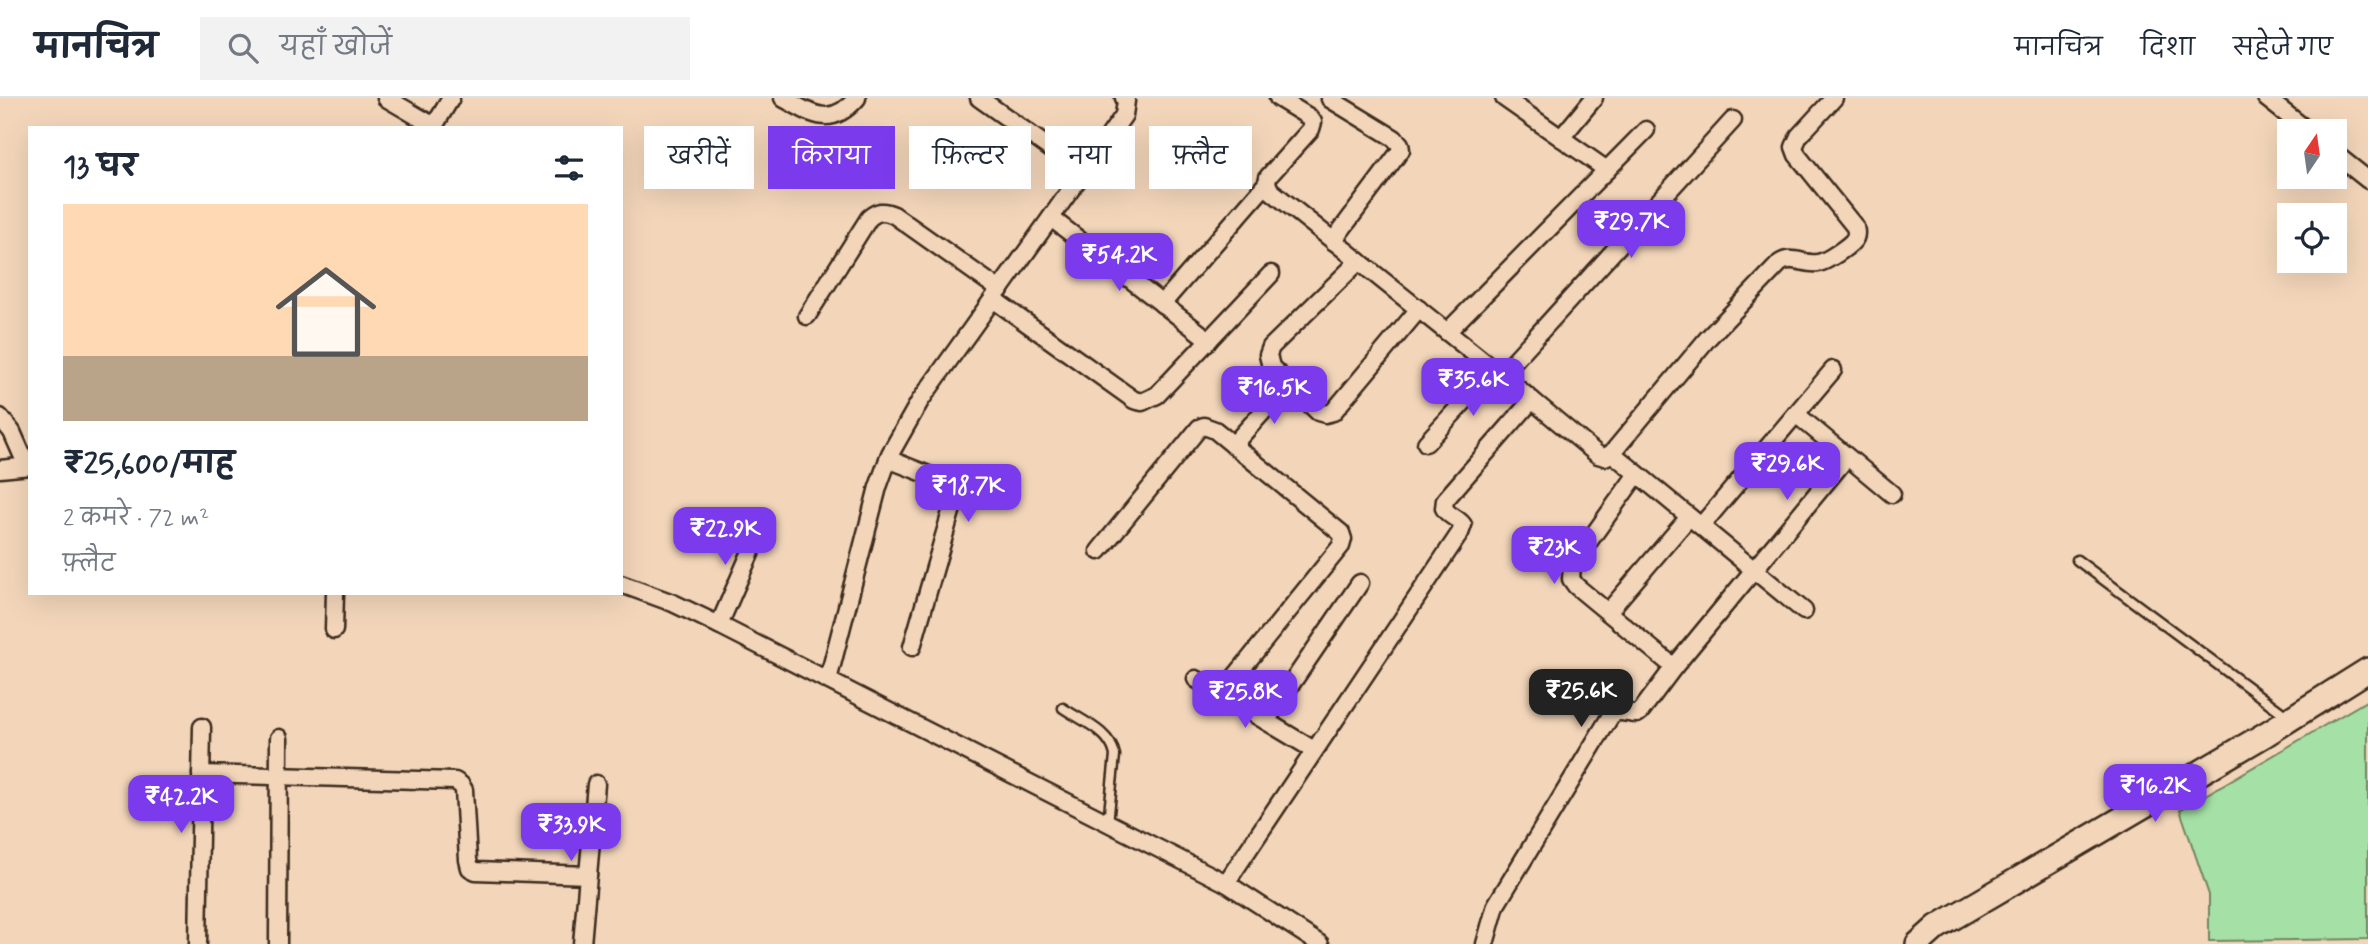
<!DOCTYPE html>
<html lang="hi">
<meta charset="utf-8">
<style>
:root{--surface:#fff;--page:#f2f2f3;--text:#1f2937;--muted:#747a83;--line:#e0e1e3;--accent:#7c3aed}
body{margin:0;font-family:Mynerve,"Playpen Sans Deva",sans-serif;background:var(--page);color:var(--text);height:100vh;display:flex;flex-direction:column;font-size:26px;white-space:nowrap}
*{box-sizing:border-box;margin:0}
p{font-size:23px;color:var(--muted)}
.icon{flex:none;width:38px;height:38px;fill:none;stroke:currentColor;stroke-width:2;stroke-linecap:round;stroke-linejoin:round}
.map{position:relative;flex:1;overflow:hidden}
.side{position:absolute;left:28px;top:28px;width:595px;height:469px;display:flex;flex-direction:column;background:var(--surface);border-radius:0px;box-shadow:0 7px 28px #0002}
.side>*{flex:none}
.top-card{position:absolute;left:644px;top:28px;width:665px;height:63px;display:flex;gap:14px}
.needle{width:46px;rotate:13deg}
.controls{position:absolute;left:2277px;top:21px;display:grid;gap:14px}
.controls a{display:grid;place-items:center;width:70px;height:70px;border-radius:0px;background:var(--surface);box-shadow:0 7px 28px #0002;font-size:35px}
.price{position:absolute;translate:-50% -60px;padding:0 16px;border-radius:14px;background:var(--accent);color:#fff;font-size:23px;line-height:46px;filter:drop-shadow(0 2px 4px #0008)}
.price::after{content:'';position:absolute;left:50%;top:42px;width:21px;height:16px;margin-left:-10px;background:inherit;clip-path:polygon(0 0,100% 0,50% 100%)}
.price.active{background:#222;color:#fff}
ul{padding:0;list-style:none}
li{display:grid;align-content:center;gap:14px;height:371px;padding:0 35px}
li span{display:grid;place-items:center;height:217px;border-radius:0px;color:#555}
li>.icon{margin-inline-start:auto}
span .icon{width:126px;height:126px;fill:#fffc;stroke-width:1}
li b{font-size:30px}
h2{display:flex;justify-content:space-between;align-items:center;height:84px;padding:0 35px;font-size:30px}
.tag{padding:0 24px;border-radius:0px;background:var(--surface);box-shadow:0 7px 28px #0002;font-size:24px;line-height:63px}
.tag.active{background:var(--accent);color:#fff}
header{display:flex;align-items:center;gap:42px;box-sizing:border-box;height:98px;padding:0 35px;background:var(--surface);border-bottom:2px solid var(--line)}
header strong{font-size:33px}
nav{display:flex;gap:38px;margin-inline-start:auto;font-size:24px}
.search{width:490px;height:63px;background:var(--page);display:flex;align-items:center;gap:18px;box-sizing:border-box;padding:0 24px;border-radius:0px;color:var(--muted);font-size:26px}
.map>svg:first-child{display:block}
.green{fill:#a5e0a6;stroke:#708562;stroke-width:2}
.lines{fill:none;stroke-linecap:round;stroke-linejoin:round}
.service-casing{stroke:#3b2a1e;stroke-width:13}
.minor-casing{stroke:#3b2a1e;stroke-width:21}
.secondary-casing{stroke:#3b2a1e;stroke-width:28}
.service{stroke:#f3d6ba;stroke-width:8}
.minor{stroke:#f3d6ba;stroke-width:16}
.secondary{stroke:#f3d6ba;stroke-width:23}
</style>
<header>
<strong>मानचित्र</strong>
<div class="search"><svg class="icon" aria-label="search" viewBox="0 0 24 24"><circle cx="10" cy="10" r="6"/><path d="M15 15l6 6"/></svg>यहाँ खोजें</div>
<nav><a>मानचित्र</a><a>दिशा</a><a>सहेजे गए</a></nav>
</header>
<div class="map">
<svg width="2368" height="846" viewBox="0 0 2368 846">
<rect width="100%" height="100%" fill="#f3d6ba"/>
<filter id="ink" filterUnits="userSpaceOnUse"><feTurbulence type="fractalNoise" baseFrequency=".0143" numOctaves="2"/><feDisplacementMap in="SourceGraphic" scale="14" xChannelSelector="R" yChannelSelector="G"/><feConvolveMatrix kernelMatrix="1 2 1 2 8 2 1 2 1" color-interpolation-filters="sRGB"/></filter>
<g filter="url(#ink)">
<polygon class="green" points="2368,602 2368,841 2209,843 2209,797 2180,712"/>
<g class="lines">
<g class="service-casing">
<g id="service">
<polyline points="2077,462 2288,619"/>
<path d="M1063,610C1082,623 1110,633 1115,657L1108,725"/>
</g>
</g>
<g class="minor-casing">
<g id="minor">
<polyline points="386,0 434,28"/>
<path d="M783,0C813,17 831,30 857,0"/>
<polyline points="979,0 1083,74"/>
<polyline points="1504,0 1607,72"/>
<polyline points="2266,0 2308,33"/>
<polyline points="1330,1 1394,40 1400,46 1401,52 1333,143"/>
<polyline points="433,30 451,0"/>
<polyline points="1561,40 1594,0"/>
<polyline points="2334,55 2368,82"/>
<polyline points="1051,120 1209,242"/>
<polyline points="1359,163 1271,249 1268,257 1271,269 1318,314 1325,316 1333,314 1419,211"/>
<polyline points="993,201 1134,302 1142,304 1157,297 1271,176"/>
<polyline points="1162,206 1267,85"/>
<path d="M807,218L869,120C878,113 883,112 894,117L1000,192"/>
<polyline points="1447,234 1646,32"/>
<polyline points="1501,277 1733,22"/>
<path d="M1532,302L1598,357L1605,359L1612,355L1708,240L1780,165C1791,157 1805,167 1818,165C1826,164 1852,147 1855,140C1857,135 1856,134 1855,129L1797,57L1794,49L1799,38L1834,0"/>
<polyline points="1796,316 1892,396"/>
<polyline points="0,319 12,334 27,368"/>
<polyline points="1426,345 1494,271"/>
<polyline points="1233,347 1288,286"/>
<polyline points="1612,355 1804,513"/>
<polyline points="888,361 949,385 957,393 912,549"/>
<polyline points="0,371 30,368"/>
<polyline points="1637,376 1572,467 1571,481 1576,488 1674,569"/>
<polyline points="1701,428 1833,272"/>
<polyline points="1099,453 1199,330 1204,328 1215,332 1341,435 1343,441 1341,448 1221,596"/>
<polyline points="621,486 673,505 719,527 1226,785 1320,846"/>
<polyline points="1608,514 1689,419"/>
<polyline points="719,527 763,426"/>
<polyline points="334,532 335,495"/>
<polyline points="1196,581 1314,652"/>
<polyline points="828,582 878,389 890,356 920,303 1124,17 1126,3 1124,0"/>
<polyline points="1266,623 1360,485"/>
<polyline points="201,676 455,683 461,687 464,692 468,762 470,770 476,773 588,777"/>
<path d="M1226,785L1460,435L1463,427C1457,419 1449,419 1444,410L1445,402L1532,302L1270,92L1267,85L1268,79L1311,31L1313,24L1309,19L1278,0"/>
<polyline points="198,846 202,629"/>
<polyline points="278,846 279,640"/>
<polyline points="582,846 596,686"/>
<path d="M1485,846L1496,807L1610,619C1618,610 1626,616 1637,616L1641,613L1674,569L1847,359"/>
</g>
</g>
<g class="secondary-casing">
<polyline id="secondary" points="1918,846 1937,829 2266,636 2368,572"/>
</g>
<use href="#service" class="service"/>
<use href="#minor" class="minor"/>
<use href="#secondary" class="secondary"/>
</g>
</g>
</svg>
<div class="controls">
<a><svg class="needle" viewBox="-14 -14 28 28"><path d="M0-13l5 13h-10z" fill="#e53935"/><path d="M0 13l5-13h-10z" fill="#747a83"/></svg></a>
<a><svg class="icon" aria-label="locate" viewBox="0 0 24 24"><circle cx="12" cy="12" r="6"/><path d="M12 2v4M12 18v4M2 12h4M18 12h4"/></svg></a>
</div>
<b class="price" style="left:1631px;top:162px">₹29.7K</b>
<b class="price" style="left:1119px;top:195px">₹54.2K</b>
<b class="price" style="left:1473px;top:320px">₹35.6K</b>
<b class="price" style="left:1274px;top:328px">₹16.5K</b>
<b class="price" style="left:1787px;top:404px">₹29.6K</b>
<b class="price" style="left:968px;top:426px">₹18.7K</b>
<b class="price" style="left:725px;top:469px">₹22.9K</b>
<b class="price" style="left:1554px;top:488px">₹23K</b>
<b class="price active" style="left:1581px;top:631px">₹25.6K</b>
<b class="price" style="left:1245px;top:632px">₹25.8K</b>
<b class="price" style="left:2155px;top:726px">₹16.2K</b>
<b class="price" style="left:181px;top:737px">₹42.2K</b>
<b class="price" style="left:571px;top:765px">₹33.9K</b>
<div class="top-card">
<a class="tag">खरीदें</a>
<a class="tag active">किराया</a>
<a class="tag">फ़िल्टर</a>
<a class="tag">नया</a>
<a class="tag">फ़्लैट</a>
</div>
<section class="side">
<h2>13 घर<svg class="icon" aria-label="filters" viewBox="0 0 24 24"><path d="M4 7h16M4 17h16"/><circle cx="9" cy="7" r="2"/><circle cx="15" cy="17" r="2"/></svg></h2>
<ul>
<li><span style="background:linear-gradient(#ffd9b3 70%,#b9a48a 0)"><svg class="icon" aria-label="home" viewBox="0 0 24 24"><path d="M3 11l9-7 9 7M6 9v11h12V9"/></svg></span><div><b>₹25,600/माह</b><p>2 कमरे · 72 m²</p><p>फ़्लैट</p></div></li>
</ul>
</section>
</div>
